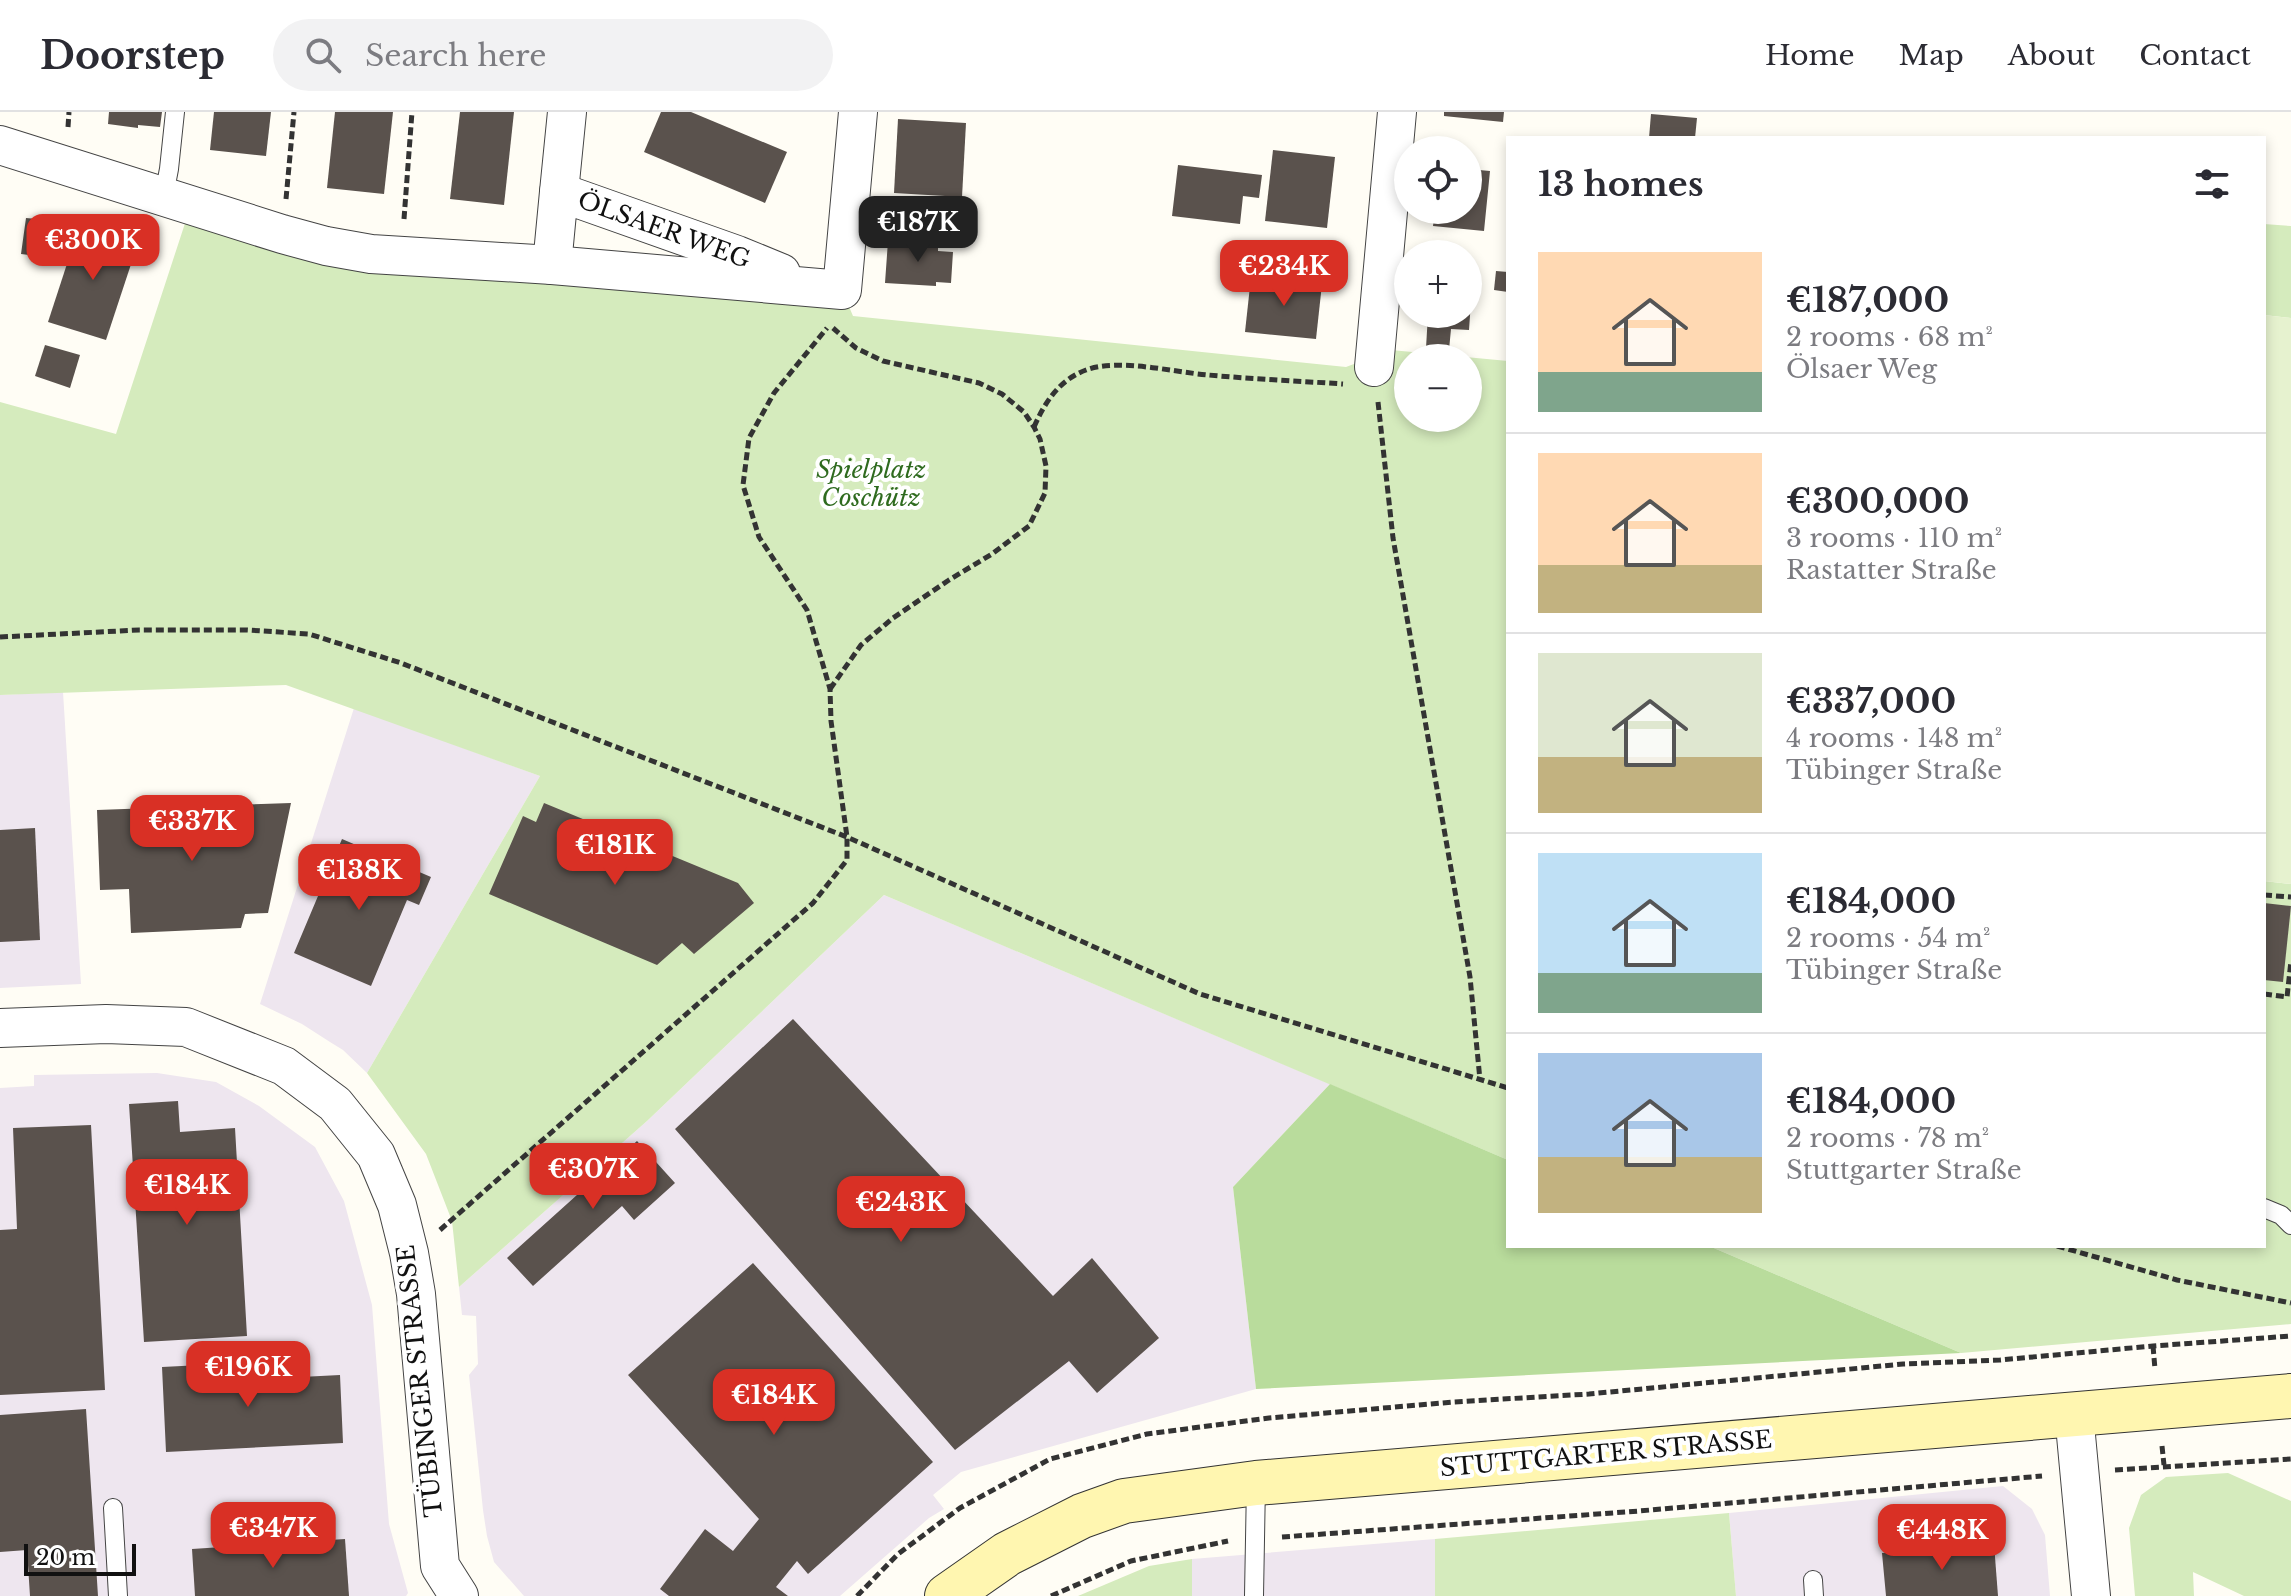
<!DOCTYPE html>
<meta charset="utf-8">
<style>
:root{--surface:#fff;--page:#f2f2f3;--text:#2b2b33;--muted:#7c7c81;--line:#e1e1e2;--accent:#d93025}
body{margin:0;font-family:"Libre Baskerville",serif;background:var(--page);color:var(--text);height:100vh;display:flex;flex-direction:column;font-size:30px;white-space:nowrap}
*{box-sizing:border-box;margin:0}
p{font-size:26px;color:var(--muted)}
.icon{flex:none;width:44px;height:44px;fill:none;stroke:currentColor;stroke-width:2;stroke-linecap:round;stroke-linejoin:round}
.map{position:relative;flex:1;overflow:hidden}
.details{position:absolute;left:1506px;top:24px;width:760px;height:1112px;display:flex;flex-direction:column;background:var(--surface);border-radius:0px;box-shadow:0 4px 12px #0003}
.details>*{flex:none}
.fabs{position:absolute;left:1394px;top:24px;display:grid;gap:16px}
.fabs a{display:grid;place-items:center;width:88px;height:88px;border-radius:50%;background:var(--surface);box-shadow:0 4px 12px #0003;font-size:40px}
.scale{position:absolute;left:24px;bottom:20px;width:112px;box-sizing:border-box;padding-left:8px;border:4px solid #111;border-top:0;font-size:22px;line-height:28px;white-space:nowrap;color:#111;-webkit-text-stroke:6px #fff;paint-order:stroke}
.price{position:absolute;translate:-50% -68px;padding:0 18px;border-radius:16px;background:var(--accent);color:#fff;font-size:26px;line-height:52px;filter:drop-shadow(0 2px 4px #0008)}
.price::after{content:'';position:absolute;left:50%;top:48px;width:24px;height:18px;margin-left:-12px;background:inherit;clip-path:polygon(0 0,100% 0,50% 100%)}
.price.active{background:#222;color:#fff}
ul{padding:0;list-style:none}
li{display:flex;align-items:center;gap:24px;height:200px;padding:0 32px}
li+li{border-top:2px solid var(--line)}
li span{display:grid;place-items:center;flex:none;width:224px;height:160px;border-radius:0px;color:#555}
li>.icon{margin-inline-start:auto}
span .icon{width:96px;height:96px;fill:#fffc;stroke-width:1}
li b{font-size:34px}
h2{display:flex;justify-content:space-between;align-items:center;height:96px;padding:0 32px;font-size:34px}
header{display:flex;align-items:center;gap:48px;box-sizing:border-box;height:112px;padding:0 40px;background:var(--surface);border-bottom:2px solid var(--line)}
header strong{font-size:38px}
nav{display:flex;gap:44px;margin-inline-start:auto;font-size:28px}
.search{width:560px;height:72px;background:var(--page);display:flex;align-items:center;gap:20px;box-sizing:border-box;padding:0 28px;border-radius:44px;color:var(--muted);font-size:30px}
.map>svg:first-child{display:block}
.industrial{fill:#eee6ef}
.green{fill:#d5ebbd;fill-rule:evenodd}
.forest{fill:#b9dc9c}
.pitch{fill:#e6f2cf}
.building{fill:#5a524d}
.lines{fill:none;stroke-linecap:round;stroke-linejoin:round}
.service-casing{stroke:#444;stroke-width:20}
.minor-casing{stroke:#444;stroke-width:40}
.secondary-casing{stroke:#333;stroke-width:46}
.path{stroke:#333;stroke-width:5;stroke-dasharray:8 4;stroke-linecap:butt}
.service{stroke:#fff;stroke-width:18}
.minor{stroke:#fff;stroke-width:38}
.secondary{stroke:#fff6b0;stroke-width:44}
.labels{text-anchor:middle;stroke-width:8;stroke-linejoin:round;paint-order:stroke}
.street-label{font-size:24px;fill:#111;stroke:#fff}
.park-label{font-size:24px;font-style:italic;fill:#2f6b1f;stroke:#fff}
</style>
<header>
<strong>Doorstep</strong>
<div class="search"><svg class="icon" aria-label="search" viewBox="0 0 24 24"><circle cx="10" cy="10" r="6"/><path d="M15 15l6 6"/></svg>Search here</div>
<nav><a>Home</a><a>Map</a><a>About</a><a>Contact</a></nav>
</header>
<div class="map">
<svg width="2291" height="1484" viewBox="0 0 2291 1484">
<rect width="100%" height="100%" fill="#fffdf5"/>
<g class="industrial">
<polygon points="63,580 81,872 0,876 0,583"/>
<polygon points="354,596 540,664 367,961 343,938 330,930 302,912 260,892"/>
<polygon points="884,783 1330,972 1233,1075 1256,1277 961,1360 933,1383 944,1397 929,1406 840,1484 524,1484 494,1450 487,1424 483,1398 469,1263 478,1252 476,1204 462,1203 459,1175 647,1009"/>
<polygon points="157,961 216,970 259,994 315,1035 344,1089 372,1193 389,1412 408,1481 406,1484 0,1484 0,976 34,974 34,963"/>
<polygon points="2003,1374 2032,1397 2045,1423 2050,1484 1736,1484 1729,1401"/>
<polygon points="1435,1427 1435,1484 1192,1484 1192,1447"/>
</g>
<g class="green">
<path d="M191,93L282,122L842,178L853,204L1346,255L1391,238L1508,249V1048L884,783L647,1009L459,1175L452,1109L426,1042L367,961L540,664L286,573L0,583V290L116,322ZM1408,246H1468V306H1408Z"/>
<polygon points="2264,112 2291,114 2291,206 2264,203"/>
<polygon points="2264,769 2291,772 2291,1212 1961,1241 1709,1134 2264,1134"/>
<polygon points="2228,1361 2291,1389 2291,1484 2244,1484 2193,1460 2194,1484 2135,1484 2129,1416 2141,1383 2166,1365"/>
<polygon points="1729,1401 1736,1484 1435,1484 1435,1427"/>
<polygon points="1192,1447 1192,1484 1078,1484 1149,1454"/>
</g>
<polygon class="forest" points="1330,972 1508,1048 1508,1134 1709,1134 1961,1241 1256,1277 1233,1075"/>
<polygon class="pitch" points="2264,203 2291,206 2291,772 2264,769"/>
<g class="building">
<polygon points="109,0 162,0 160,15 138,13 138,16 108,12"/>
<polygon points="214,0 271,0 266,44 210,38"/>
<polygon points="335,0 393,0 384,82 327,76"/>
<polygon points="460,0 514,0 504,93 450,87"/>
<polygon points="661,0 691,0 787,40 765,91 644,40"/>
<polygon points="1444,0 1504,0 1503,10 1444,4"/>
<polygon points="1651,2 1697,6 1695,26 1649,26"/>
<polygon points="898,7 966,11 962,85 894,81"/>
<polygon points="1273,38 1335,45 1327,116 1265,109"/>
<polygon points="1178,53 1262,63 1259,86 1243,84 1240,112 1172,104"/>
<polygon points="1468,57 1490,59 1484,119 1433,114 1435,98 1468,98"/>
<polygon points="26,106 59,109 56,140 38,138 37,144 21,142"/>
<polygon points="80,112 138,131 106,228 48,210"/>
<polygon points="888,129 938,132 938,139 953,140 951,171 936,170 936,174 885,171"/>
<polygon points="1496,159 1508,160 1508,180 1494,178"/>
<polygon points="1251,165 1322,172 1316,227 1245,220"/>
<polygon points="1468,175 1472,175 1469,218 1451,217 1449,238 1426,236 1428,202 1468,202"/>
<polygon points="45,233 80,243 70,276 35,264"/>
<polygon points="291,691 268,801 245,802 241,816 131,821 129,777 100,778 97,698"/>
<polygon points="544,691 738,771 754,791 694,842 682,831 657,853 489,782 523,704 536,710"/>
<polygon points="35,716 40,828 0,830 0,718"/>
<polygon points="342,727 431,765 419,793 407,788 371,874 294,841"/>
<polygon points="2264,791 2291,794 2283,870 2264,868"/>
<polygon points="793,907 1053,1184 1092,1146 1159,1226 1097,1281 1069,1249 955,1338 675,1017"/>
<polygon points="178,989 180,1020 235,1016 247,1224 144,1230 129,992"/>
<polygon points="91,1013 105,1278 0,1283 0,1118 17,1117 13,1016"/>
<polygon points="637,1029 675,1071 634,1108 622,1094 533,1174 507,1146"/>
<polygon points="753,1151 933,1350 808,1462 797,1449 776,1475 788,1484 669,1484 660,1477 705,1417 733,1439 759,1407 628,1263"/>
<polygon points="261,1250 262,1267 340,1263 343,1331 166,1340 162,1255"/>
<polygon points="86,1297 98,1484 30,1484 27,1438 0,1440 0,1303"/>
<polygon points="345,1427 349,1484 195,1484 192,1437"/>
<polygon points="1994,1432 1998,1484 1886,1484 1882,1441"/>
</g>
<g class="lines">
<g class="service-casing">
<g id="service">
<polyline points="164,83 169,57 175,0"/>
<polyline points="2264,1096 2281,1103 2291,1113"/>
<polyline points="113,1396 118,1484"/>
<polyline points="1813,1468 1814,1484"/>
<polyline points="1254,1484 1256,1371"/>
</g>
</g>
<g class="minor-casing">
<g id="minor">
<polyline points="0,33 282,122 326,134 371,142 552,153 842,178 858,0"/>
<polyline points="559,80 567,0"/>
<polyline points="552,153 559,80 737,143 781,161"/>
<polyline points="1374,255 1397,0"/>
<polyline points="0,916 106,912 186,915 284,954 335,992 376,1043 397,1093 409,1141 416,1182 440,1454 459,1484"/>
<polyline points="2074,1302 2091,1484"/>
</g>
</g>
<g class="secondary-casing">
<polyline id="secondary" points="947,1484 1007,1442 1082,1404 1124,1389 1256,1371 2291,1284"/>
</g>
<g class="path">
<polyline points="68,15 69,0"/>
<polyline points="286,87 294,0"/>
<polyline points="404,107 412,0"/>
<polyline points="1378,290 1393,426 1470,865 1480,968"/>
<path d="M1034,315C1045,290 1059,268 1086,258C1118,246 1173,260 1208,263C1253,267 1298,269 1343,272"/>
<polyline points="0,525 139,518 247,518 309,522 401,551 847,725 1200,882 1508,976"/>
<polyline points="830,577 861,533 893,506 949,468 992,442 1029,414 1045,381 1046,354 1040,327 1034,315 1024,300 1002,282 979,271 883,249 856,236 833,216"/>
<polyline points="2264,783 2291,785"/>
<polyline points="2264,882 2287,885 2291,849"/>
<polyline points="440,1118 813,791 847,748 847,725 831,609 830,577 807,498 759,425 743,373 749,326 774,281 827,216"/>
<polyline points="2057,1134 2177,1168 2291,1191"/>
<polyline points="2153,1234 2155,1257"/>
<polyline points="2162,1334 2164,1353"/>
<polyline points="2115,1358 2291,1347"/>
<polyline points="1282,1425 1639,1399 2042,1364"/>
<polyline points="857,1484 898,1442 960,1396 1050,1347 1147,1322 1269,1306 1453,1290 1589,1282 1903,1252 2000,1248 2153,1234 2291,1224"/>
<polyline points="1051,1484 1131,1449 1228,1429"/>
</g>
<use href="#service" class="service"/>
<use href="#minor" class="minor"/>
<use href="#secondary" class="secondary"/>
</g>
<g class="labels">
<g class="street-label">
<text transform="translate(664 118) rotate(20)" y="8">ÖLSAER WEG</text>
<text transform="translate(420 1269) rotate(-96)" y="8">TÜBINGER STRASSE</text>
<text transform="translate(1606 1342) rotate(-5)" y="8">STUTTGARTER STRASSE</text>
</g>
<g class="park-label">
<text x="871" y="366">Spielplatz<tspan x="871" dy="28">Coschütz</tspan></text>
</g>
</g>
</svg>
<div class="fabs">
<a><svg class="icon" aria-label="locate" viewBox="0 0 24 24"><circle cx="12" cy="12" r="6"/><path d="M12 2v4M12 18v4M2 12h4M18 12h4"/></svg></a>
<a>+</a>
<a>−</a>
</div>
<div class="scale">20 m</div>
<b class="price active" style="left:918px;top:152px">€187K</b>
<b class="price" style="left:93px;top:170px">€300K</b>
<b class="price" style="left:1284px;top:196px">€234K</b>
<b class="price" style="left:192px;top:751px">€337K</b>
<b class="price" style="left:615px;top:775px">€181K</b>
<b class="price" style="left:359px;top:800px">€138K</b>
<b class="price" style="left:593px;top:1099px">€307K</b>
<b class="price" style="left:187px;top:1115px">€184K</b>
<b class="price" style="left:901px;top:1132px">€243K</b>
<b class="price" style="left:248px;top:1297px">€196K</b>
<b class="price" style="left:774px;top:1325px">€184K</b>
<b class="price" style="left:273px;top:1458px">€347K</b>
<b class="price" style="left:1942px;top:1460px">€448K</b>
<section class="details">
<h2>13 homes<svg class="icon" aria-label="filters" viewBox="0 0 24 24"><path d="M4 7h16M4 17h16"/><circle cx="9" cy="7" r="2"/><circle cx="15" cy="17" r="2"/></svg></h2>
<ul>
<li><span style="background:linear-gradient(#ffd9b3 75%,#7fa58c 0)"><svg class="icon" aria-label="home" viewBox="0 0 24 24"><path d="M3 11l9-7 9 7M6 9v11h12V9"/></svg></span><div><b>€187,000</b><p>2 rooms · 68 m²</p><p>Ölsaer Weg</p></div></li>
<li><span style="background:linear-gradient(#ffd9b3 70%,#c2b280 0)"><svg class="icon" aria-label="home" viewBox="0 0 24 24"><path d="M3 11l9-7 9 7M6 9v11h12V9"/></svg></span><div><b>€300,000</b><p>3 rooms · 110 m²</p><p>Rastatter Straße</p></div></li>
<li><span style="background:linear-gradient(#dfe7d0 65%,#c2b280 0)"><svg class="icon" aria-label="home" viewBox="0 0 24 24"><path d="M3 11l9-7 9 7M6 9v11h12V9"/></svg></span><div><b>€337,000</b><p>4 rooms · 148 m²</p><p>Tübinger Straße</p></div></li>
<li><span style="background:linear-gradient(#bfe0f5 75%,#7fa58c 0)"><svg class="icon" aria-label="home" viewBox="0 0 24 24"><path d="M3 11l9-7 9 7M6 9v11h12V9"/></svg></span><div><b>€184,000</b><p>2 rooms · 54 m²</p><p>Tübinger Straße</p></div></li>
<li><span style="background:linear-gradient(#a9c7e8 65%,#c2b280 0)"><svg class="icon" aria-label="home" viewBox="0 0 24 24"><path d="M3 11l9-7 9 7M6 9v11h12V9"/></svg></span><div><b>€184,000</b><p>2 rooms · 78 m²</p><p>Stuttgarter Straße</p></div></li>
</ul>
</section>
</div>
